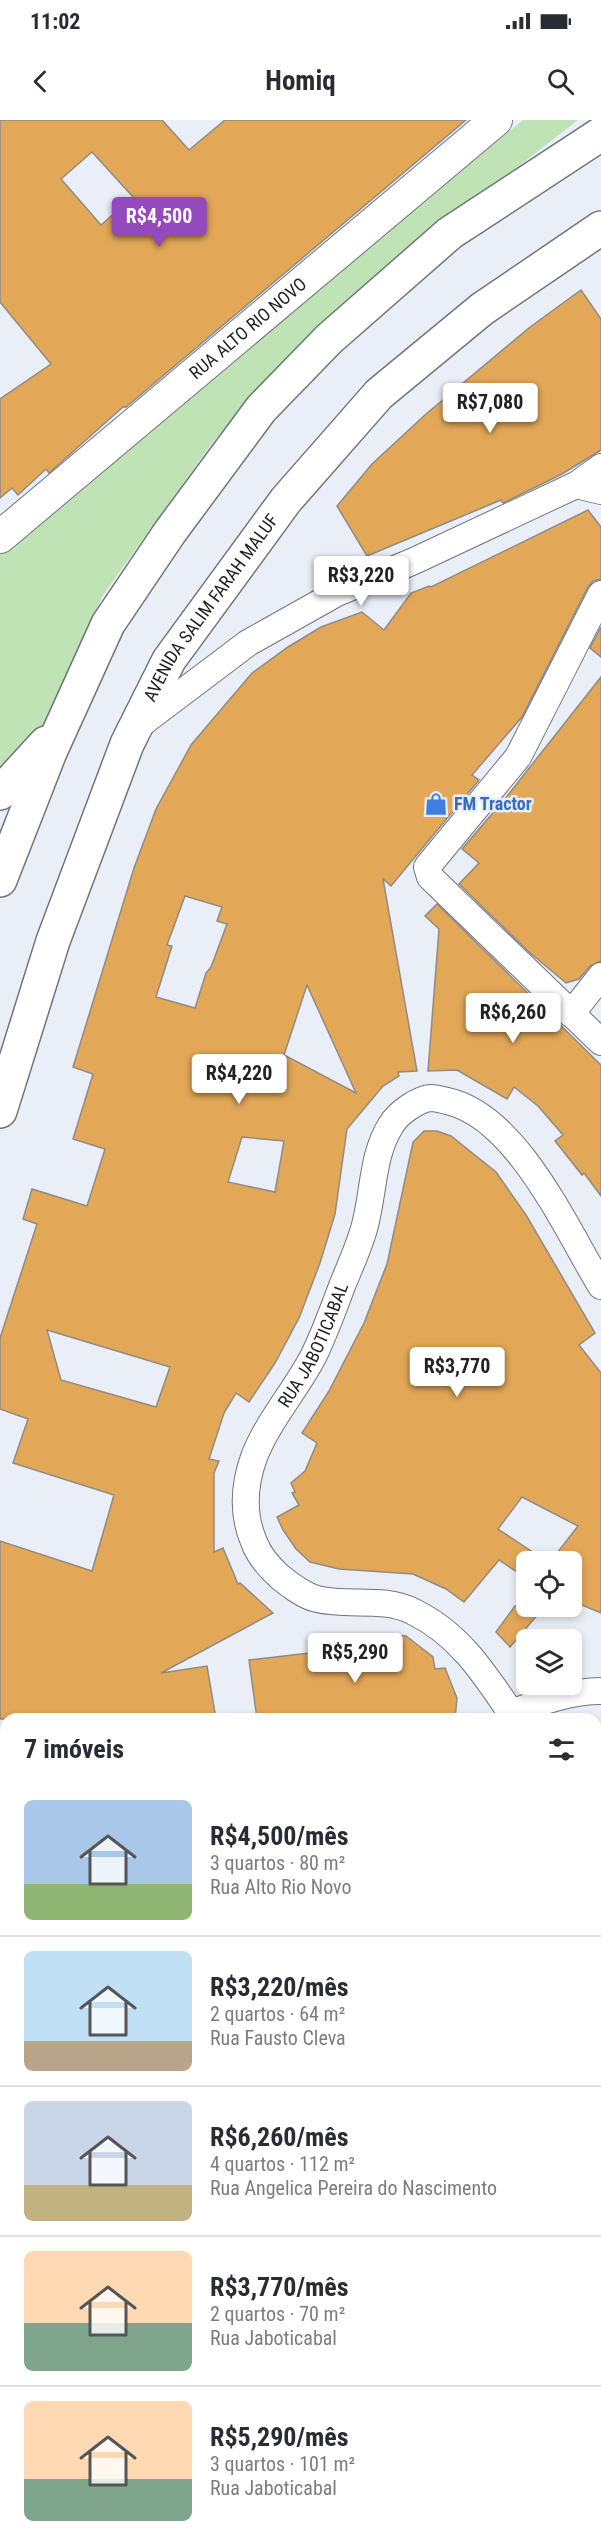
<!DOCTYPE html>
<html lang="pt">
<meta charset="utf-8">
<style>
:root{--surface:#fff;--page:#f2f2f3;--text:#2b2b33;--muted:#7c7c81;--line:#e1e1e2;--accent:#944abc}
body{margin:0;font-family:"Roboto Condensed",sans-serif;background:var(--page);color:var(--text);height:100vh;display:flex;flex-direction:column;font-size:22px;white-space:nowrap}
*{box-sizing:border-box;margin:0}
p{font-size:20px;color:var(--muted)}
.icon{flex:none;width:33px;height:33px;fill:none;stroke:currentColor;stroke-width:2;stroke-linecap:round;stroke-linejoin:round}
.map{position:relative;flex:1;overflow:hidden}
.side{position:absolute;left:0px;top:1593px;width:602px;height:834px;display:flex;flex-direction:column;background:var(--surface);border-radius:18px 18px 0 0;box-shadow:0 3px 9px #0003}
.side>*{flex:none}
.controls{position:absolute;left:516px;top:1431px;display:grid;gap:12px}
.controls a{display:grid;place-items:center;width:66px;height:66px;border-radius:9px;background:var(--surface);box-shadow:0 3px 9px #0003;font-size:30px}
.price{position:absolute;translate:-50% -51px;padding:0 14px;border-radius:6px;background:#fff;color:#222;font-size:20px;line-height:39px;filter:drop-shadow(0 2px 3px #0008)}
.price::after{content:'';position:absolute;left:50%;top:36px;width:18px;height:14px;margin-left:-9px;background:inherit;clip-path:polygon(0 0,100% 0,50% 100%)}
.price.selected{background:var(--accent);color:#fff}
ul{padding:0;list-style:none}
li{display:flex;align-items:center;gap:18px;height:150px;padding:0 24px}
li+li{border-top:2px solid var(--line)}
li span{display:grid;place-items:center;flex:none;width:168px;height:120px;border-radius:9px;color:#555}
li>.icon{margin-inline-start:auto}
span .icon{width:72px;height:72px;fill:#fffc;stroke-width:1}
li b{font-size:26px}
h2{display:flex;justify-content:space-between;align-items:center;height:72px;padding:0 24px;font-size:26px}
.status{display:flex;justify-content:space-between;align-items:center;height:42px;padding:0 30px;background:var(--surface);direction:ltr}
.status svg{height:16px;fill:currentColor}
header{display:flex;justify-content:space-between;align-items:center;height:78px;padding:0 24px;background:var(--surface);font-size:27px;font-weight:700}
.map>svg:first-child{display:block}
.green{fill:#bfe3b5}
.building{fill:#e2a757;stroke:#918b85;stroke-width:1.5;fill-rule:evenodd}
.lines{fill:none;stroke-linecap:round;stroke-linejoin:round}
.minor-casing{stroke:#70747b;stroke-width:28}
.tertiary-casing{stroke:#70747b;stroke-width:34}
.trunk-casing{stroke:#70747b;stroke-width:36}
.minor{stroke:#fff;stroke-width:26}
.tertiary{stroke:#fff;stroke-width:32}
.trunk{stroke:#fff;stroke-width:33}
.labels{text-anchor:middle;stroke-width:5;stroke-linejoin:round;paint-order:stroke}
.street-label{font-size:18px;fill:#1e1f22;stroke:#eaeef6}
.shop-label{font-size:18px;font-weight:bold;fill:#366cbe;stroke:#eaeef6;text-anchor:start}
</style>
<div class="status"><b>11:02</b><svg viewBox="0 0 49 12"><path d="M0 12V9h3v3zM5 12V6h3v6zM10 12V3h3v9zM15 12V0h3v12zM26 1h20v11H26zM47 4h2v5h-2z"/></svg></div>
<header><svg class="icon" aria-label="back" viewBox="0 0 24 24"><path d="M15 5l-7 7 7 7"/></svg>Homiq<svg class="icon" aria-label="search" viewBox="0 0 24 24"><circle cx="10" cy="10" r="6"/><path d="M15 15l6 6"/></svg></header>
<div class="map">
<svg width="601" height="2427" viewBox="0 0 601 2427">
<rect width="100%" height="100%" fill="#eaeef6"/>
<polygon class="green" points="523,0 578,0 485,72 300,226 213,322 103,475 40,615 0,657 0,434"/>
<g class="building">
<path d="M0,0H162L189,30L225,0H466L126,287H123L49,353L46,349L18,375L12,368L0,378V279L51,244L0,182ZM92,32L133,77L101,105L61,59Z"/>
<polygon points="581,170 601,199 601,330 562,354 503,383 501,380 367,436 337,386 372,344 426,294 530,207"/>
<path d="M588,390L601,407V459L593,461L588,467L522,597L472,655L479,660L391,766L383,759L417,951L398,952L399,956L383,966L347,1009L335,1094L320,1143L299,1198L275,1243L249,1282L236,1273L224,1293L209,1339L219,1341L214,1353V1432L223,1428L238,1464L240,1463L273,1493L161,1553L207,1546L216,1599H0V1421L92,1451L114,1375L13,1343L28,1299L0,1289V1218L37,1104L23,1099L32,1069L87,1086L105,1029L73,1019L93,954L73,947L134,748L156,689L191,625L252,553L288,527L321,507L362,492L384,510L411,473L429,466L431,467ZM185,776L222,787L217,801L227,804L211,847L206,853L195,888L156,877L172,826L167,825ZM307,865L356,973L284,935ZM242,1017L284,1021L275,1072L228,1062ZM47,1210L170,1247L156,1287L61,1260Z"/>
<polygon points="601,507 601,537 590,528"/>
<polygon points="601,557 601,841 590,846 579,859 566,863 529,832 459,764 479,743 462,729 504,680"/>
<polygon points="437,784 601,945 601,1076 584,1053 582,1055 555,1021 563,1015 538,986 514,967 507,979 457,950 428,951 439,809 425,796"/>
<polygon points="424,1011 437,1011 451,1016 496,1052 526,1095 595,1213 579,1225 601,1253 601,1493 572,1481 572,1442 550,1442 578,1406 522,1377 498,1409 537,1435 533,1442 526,1442 526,1451 523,1456 499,1440 464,1482 446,1469 413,1454 339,1449 310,1442 296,1429 283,1410 277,1397 299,1385 292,1373 295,1372 291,1363 305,1351 317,1323 302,1313 329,1271 364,1203 387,1144 413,1022"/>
<polygon points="515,1486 545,1486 510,1527 496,1512"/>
<polygon points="368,1514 406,1516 433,1537 435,1549 445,1548 457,1578 455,1599 257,1599 249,1540 369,1526"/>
</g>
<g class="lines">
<g class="minor-casing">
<g id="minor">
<polyline points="576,365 601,347"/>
<polyline points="601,474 518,637 427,747 430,757 601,922"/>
<polyline points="138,606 248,523 337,473 414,441 576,365 601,371"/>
<polyline points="571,894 601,856"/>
<path id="s1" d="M511,1593C484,1553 459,1514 414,1492C383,1476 349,1487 317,1479C304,1476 290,1465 280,1457C269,1447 259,1436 254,1422C242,1394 244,1365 254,1337C268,1301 295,1271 313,1237C324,1215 333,1190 342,1166C350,1146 360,1125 365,1105C374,1071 372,1035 391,1005C398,993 418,979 431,978C436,978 443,980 447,981C517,996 566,1109 601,1166"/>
<path d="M511,1593C541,1582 569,1571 601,1571"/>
<polyline points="0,1770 6,1767"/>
<polyline points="596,1866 601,1866"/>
<polyline points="0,2196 6,2206"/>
<polyline points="596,2301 601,2296"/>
<polyline points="0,2376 6,2360"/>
<polyline points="428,2427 436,2421"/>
</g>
</g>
<g class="tertiary-casing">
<g id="tertiary">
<path id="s2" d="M0,417L496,0"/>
</g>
</g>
<g class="trunk-casing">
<g id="trunk">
<polyline points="0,673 46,623"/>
<polyline points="0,760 50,632 108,504 170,412 261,289 329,219 450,113 601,14"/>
<path id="s3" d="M0,991L53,821L127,624L169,540L286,380L379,274L482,189L601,108"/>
</g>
</g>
<use href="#minor" class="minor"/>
<use href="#tertiary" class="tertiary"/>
<use href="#trunk" class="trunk"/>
</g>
<defs>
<g id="shop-bare" transform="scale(1.8)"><path d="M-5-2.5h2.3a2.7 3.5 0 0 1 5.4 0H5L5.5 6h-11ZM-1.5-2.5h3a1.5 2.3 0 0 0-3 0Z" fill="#3f7fe0" stroke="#eaeef6" stroke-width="2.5" paint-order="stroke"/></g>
</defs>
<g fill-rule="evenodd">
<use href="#shop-bare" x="436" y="684"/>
</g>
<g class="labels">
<g class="street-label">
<text dy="6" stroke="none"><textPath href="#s2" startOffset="324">RUA ALTO RIO NOVO</textPath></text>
<text dy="6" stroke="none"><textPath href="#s3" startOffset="549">AVENIDA SALIM FARAH MALUF</textPath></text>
<text dy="6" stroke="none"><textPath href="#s1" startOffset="542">RUA JABOTICABAL</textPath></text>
</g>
<g class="shop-label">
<text x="454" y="690">FM Tractor</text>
</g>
</g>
</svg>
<div class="controls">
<a><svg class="icon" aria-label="locate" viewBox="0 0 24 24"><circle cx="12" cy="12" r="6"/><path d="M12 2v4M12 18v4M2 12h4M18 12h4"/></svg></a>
<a><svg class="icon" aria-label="layers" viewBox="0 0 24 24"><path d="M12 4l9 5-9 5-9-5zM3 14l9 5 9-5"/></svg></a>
</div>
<b class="price selected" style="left:159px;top:128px">R$4,500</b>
<b class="price" style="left:490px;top:314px">R$7,080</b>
<b class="price" style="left:361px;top:487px">R$3,220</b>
<b class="price" style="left:513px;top:924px">R$6,260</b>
<b class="price" style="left:239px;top:985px">R$4,220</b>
<b class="price" style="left:457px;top:1278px">R$3,770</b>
<b class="price" style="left:355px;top:1564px">R$5,290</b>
<section class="side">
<h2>7 imóveis<svg class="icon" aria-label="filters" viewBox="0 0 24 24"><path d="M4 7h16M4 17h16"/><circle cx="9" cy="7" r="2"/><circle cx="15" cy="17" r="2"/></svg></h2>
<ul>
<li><span style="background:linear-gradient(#a9c7e8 70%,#8fb573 0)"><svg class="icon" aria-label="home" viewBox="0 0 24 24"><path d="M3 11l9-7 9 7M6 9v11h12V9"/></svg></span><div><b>R$4,500/mês</b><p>3 quartos · 80 m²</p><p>Rua Alto Rio Novo</p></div></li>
<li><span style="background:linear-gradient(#bfe0f5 75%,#b9a48a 0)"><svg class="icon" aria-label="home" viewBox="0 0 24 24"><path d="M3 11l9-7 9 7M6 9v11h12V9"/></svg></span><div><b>R$3,220/mês</b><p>2 quartos · 64 m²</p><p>Rua Fausto Cleva</p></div></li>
<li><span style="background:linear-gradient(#c9d6e8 70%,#c2b280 0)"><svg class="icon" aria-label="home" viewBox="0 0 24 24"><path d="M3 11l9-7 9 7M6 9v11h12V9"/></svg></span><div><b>R$6,260/mês</b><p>4 quartos · 112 m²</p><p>Rua Angelica Pereira do Nascimento</p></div></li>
<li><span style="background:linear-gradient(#ffd9b3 60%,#7fa58c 0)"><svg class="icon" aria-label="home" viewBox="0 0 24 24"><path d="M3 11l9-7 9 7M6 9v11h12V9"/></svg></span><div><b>R$3,770/mês</b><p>2 quartos · 70 m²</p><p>Rua Jaboticabal</p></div></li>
<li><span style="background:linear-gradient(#ffd9b3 65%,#7fa58c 0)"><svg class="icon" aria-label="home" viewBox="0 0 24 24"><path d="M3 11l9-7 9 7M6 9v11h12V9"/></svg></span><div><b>R$5,290/mês</b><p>3 quartos · 101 m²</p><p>Rua Jaboticabal</p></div></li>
</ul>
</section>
</div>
